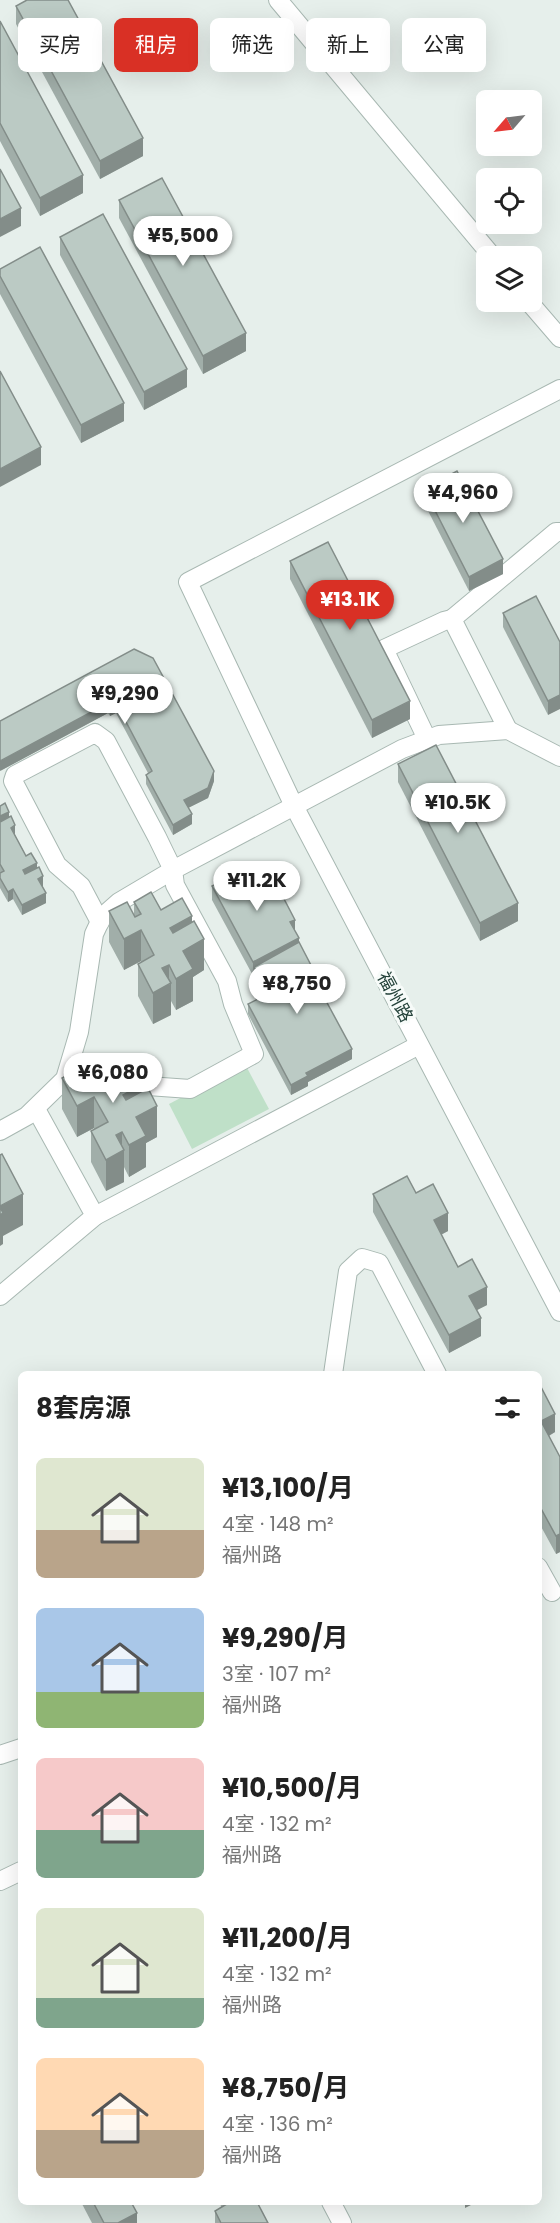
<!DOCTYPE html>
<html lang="zh">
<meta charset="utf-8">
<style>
:root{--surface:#fff;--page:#f2f2f2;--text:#222;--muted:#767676;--accent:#d93025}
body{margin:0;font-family:Poppins,"Noto Sans SC",sans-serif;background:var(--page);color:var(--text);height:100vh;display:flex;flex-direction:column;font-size:22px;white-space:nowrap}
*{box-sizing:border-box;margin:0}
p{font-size:20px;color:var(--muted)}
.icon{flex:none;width:33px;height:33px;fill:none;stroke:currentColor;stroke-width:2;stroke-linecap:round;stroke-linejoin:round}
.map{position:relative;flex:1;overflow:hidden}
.side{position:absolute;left:18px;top:1371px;width:524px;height:834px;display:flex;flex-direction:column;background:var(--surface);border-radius:9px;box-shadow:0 6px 24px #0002}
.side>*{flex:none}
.banner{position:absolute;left:18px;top:18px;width:525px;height:54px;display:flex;gap:12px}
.needle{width:39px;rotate:242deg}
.buttons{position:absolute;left:476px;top:90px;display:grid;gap:12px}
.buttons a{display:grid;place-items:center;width:66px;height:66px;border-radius:9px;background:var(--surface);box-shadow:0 6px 24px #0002;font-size:30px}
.price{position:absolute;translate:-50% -51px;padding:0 14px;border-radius:21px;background:#fff;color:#222;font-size:20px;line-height:39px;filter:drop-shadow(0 2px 3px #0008)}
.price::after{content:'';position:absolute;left:50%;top:36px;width:18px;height:14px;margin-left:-9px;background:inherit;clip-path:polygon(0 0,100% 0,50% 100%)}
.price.selected{background:var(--accent);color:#fff}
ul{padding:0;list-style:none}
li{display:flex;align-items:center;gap:18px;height:150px;padding:0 18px}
li span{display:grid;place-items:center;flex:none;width:168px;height:120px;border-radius:9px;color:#555}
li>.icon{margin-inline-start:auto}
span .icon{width:72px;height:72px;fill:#fffc;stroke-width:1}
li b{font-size:26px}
h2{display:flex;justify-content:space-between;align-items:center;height:72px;padding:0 18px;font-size:26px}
.chip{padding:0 21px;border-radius:9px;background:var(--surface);box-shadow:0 6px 24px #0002;font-size:21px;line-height:54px}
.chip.selected{background:var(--accent);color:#fff}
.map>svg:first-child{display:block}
.green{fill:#bfe0c8}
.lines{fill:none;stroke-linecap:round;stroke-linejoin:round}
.minor-casing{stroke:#a8b8b2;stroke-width:20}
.minor{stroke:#fff;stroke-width:18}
.wall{fill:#a1aea9}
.shaded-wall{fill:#838d89}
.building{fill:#bbcac4;stroke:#838d89;stroke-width:1.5}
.labels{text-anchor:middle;stroke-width:6;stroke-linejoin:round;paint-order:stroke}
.street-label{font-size:18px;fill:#24423a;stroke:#f7fbf9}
</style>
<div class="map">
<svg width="560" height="2223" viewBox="0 0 560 2223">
<rect width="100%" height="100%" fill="#e6efeb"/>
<polygon class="green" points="245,1064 269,1109 192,1149 169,1104"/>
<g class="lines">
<g class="minor-casing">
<g id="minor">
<polyline points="278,0 492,256"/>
<polyline points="529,302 560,338"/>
<polyline points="560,389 188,582 294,806 560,1312"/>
<polyline points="508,730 452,619 556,532 560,532"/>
<polyline points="427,739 384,649 444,621 452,619"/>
<polyline points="100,922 81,886 57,865 13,781 15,775 95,733 106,741 157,837 173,870 175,885 227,981 233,1004 254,1054 190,1089 120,1084"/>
<polyline points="0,1131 27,1116 65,1079 79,1032 94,934 102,917 119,902 173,870 402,749 439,735 508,730 560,757"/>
<polyline points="95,1216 419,1045"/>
<polyline points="0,1296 95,1216 36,1109"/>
<polyline points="333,1374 348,1271 362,1258 379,1263 437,1374"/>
<polyline points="538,1567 552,1592"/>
<polyline points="0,1755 21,1748"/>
<polyline points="0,1881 21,1871"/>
<polyline points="331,2202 342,2223"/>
</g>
</g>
<use href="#minor" class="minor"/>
</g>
<g class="wall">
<polygon points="16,6 143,156 100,179 16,24"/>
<polygon points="0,21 83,193 40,216 0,141"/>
<polygon points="119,200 246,351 203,374 119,218"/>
<polygon points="60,237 187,387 144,410 60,255"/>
<polygon points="0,269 124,421 81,443 0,294"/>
<polygon points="424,489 503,574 469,591 424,503"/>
<polygon points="290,561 410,719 372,738 290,579"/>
<polygon points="503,613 560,642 548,715 503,627"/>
<polygon points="134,649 214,781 208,798 188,808 192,824 173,835 146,784 146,775 148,773 116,713 110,716 108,713 0,771"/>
<polygon points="398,764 518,921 480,941 398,782"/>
<polygon points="0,806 9,817 15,835 26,856 37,868 43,886 42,886 46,903 22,915 13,899 8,902 0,888"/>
<polygon points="212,886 295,931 299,943 314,978 352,1059 308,1082 308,1086 291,1095 248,1014 248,1004 264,996 212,900"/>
<polygon points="134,902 161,910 192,923 204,970 193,977 193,1001 176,1010 171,1001 171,1015 153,1024 138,996 138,964 141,963 141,961 124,970 109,942 109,911 134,915"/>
<polygon points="87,1068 114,1077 145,1090 157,1137 146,1143 146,1167 129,1177 124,1167 124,1182 106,1191 91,1162 91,1131 94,1129 94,1128 77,1137 62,1109 62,1078 87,1082"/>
<polygon points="416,1193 448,1231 441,1235 458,1267 487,1305 477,1310 481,1336 449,1353 373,1212 373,1194"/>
<polygon points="538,1386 555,1432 549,1436 560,1457 560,1552 556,1554 538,1521"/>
<polygon points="81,2202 131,2202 137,2223 92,2223"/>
<polygon points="220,2202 257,2202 268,2223 215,2223 215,2211 221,2207"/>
</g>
<g class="shaded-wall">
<polygon points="143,138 143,156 100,179 100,161"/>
<polygon points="83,175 83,193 40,216 40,198"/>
<polygon points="21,208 21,226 0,237 0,219"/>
<polygon points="246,333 246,351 203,374 203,356"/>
<polygon points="187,369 187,387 144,410 144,392"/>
<polygon points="124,403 124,421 81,443 81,425"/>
<polygon points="41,447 41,465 0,487 0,469"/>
<polygon points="503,559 503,574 469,591 469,577"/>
<polygon points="560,695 560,709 548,715 548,701"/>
<polygon points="410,701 410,719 372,738 372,720"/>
<polygon points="108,703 108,713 0,771 0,761"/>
<polygon points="116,703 116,713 110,716 110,706"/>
<polygon points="214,771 214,781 208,798 184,810 184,800"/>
<polygon points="9,812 9,821 0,826 0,816"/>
<polygon points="192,814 192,824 173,835 173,825"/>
<polygon points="15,825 15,835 11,828"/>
<polygon points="37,863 37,873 23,880 23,870"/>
<polygon points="43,876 43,886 38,888 38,879"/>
<polygon points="13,889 13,899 8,902 8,892"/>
<polygon points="46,893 46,903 22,915 22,905"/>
<polygon points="518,903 518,921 480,941 480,923"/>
<polygon points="192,916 192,946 204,939 204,970 193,977 193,1001 176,1010 176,979 170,928"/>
<polygon points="295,920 295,934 290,922"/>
<polygon points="141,930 141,961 124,970 124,939"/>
<polygon points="299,938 299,952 254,967 253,976 253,962"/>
<polygon points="169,965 169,985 171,983 171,1015 153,1024 153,993 162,968"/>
<polygon points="352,1049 352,1059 308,1082 308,1086 291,1095 291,1085 306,1073"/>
<polygon points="145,1083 145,1112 157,1106 157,1137 146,1143 146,1167 129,1177 129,1145 123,1095"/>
<polygon points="94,1097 94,1128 77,1137 77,1106"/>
<polygon points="122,1132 122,1151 124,1150 124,1182 106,1191 106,1160 116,1135"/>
<polygon points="23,1194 23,1225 3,1236 3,1244 0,1246 0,1206"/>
<polygon points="448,1213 448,1231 434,1238 434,1220"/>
<polygon points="487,1287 487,1305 469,1314 469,1296"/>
<polygon points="481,1318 481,1336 449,1353 449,1335"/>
<polygon points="555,1414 555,1432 541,1440 541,1421"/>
<polygon points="560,1534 560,1552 556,1554 556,1536"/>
<polygon points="465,2202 477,2202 465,2208"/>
<polygon points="137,2213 137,2223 118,2223"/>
</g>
<g class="building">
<polygon points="27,0 68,0 143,138 100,161 16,6"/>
<polygon points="0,21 83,175 40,198 0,123"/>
<polygon points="0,169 21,208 0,219"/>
<polygon points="162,178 246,333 203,356 119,200"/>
<polygon points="103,214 187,369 144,392 60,237"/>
<polygon points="40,247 124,403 81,425 0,276 0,269"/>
<polygon points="0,371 41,447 0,469"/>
<polygon points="457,471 503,559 469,577 424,489"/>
<polygon points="328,542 410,701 372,720 290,561"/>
<polygon points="536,596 560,642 560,695 548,701 503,613"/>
<polygon points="134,649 153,658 214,771 208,788 184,800 192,814 173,825 146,775 152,771 116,703 110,706 108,703 0,761 0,721"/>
<polygon points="436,745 518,903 480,923 398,764"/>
<polygon points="5,803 9,812 0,816 0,806"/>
<polygon points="11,816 15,825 11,828 26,856 31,853 37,863 23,870 25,874 39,867 43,876 38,879 46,893 22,905 13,889 8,892 0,878 0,873 4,871 0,864 0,822"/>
<polygon points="247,867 271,874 295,920 290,922 299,938 253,962 212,886"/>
<polygon points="151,892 161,910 182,898 192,916 170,928 173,933 194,921 204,939 183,951 193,969 176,979 169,965 162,968 171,983 153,993 138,964 154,955 141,930 124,939 109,911 127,902 135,917 141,914 134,902"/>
<polygon points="299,942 314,971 311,973 352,1049 306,1073 308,1076 291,1085 248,1004 266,995 267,997 269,995 254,967"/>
<polygon points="104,1059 114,1077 135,1065 145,1083 123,1095 126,1100 148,1088 157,1106 136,1117 146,1136 129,1145 122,1132 116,1135 124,1150 106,1160 91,1131 108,1122 94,1097 77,1106 62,1078 80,1068 88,1083 94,1080 87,1068"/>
<polygon points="2,1154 23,1194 0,1206 0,1155"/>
<polygon points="407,1176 416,1193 433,1184 448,1213 434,1220 458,1267 472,1259 487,1287 469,1296 481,1318 449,1335 373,1194"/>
<polygon points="0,1207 3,1213 0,1215"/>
<polygon points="540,1385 555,1414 541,1421 560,1457 560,1534 556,1536 538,1503 538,1386"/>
<polygon points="93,2202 131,2202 137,2213 118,2223 104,2223"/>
<polygon points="230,2202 257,2202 268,2223 221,2223 215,2211"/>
</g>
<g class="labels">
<g class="street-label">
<text transform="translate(395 997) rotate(62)" y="6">福州路</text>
</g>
</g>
</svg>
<div class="buttons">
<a><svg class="needle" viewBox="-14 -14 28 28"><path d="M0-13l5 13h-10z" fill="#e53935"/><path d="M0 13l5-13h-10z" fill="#767676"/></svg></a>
<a><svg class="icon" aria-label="locate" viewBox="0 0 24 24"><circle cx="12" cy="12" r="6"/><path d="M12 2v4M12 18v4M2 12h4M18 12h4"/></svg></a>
<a><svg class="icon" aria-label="layers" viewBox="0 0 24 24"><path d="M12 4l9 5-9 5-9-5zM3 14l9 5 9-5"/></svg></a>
</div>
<b class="price" style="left:183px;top:267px">¥5,500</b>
<b class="price" style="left:463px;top:524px">¥4,960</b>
<b class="price selected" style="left:350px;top:631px">¥13.1K</b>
<b class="price" style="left:125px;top:725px">¥9,290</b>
<b class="price" style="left:458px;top:834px">¥10.5K</b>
<b class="price" style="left:257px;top:912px">¥11.2K</b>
<b class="price" style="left:297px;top:1015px">¥8,750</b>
<b class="price" style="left:113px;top:1104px">¥6,080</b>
<div class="banner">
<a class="chip">买房</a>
<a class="chip selected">租房</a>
<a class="chip">筛选</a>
<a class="chip">新上</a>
<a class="chip">公寓</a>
</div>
<section class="side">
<h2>8套房源<svg class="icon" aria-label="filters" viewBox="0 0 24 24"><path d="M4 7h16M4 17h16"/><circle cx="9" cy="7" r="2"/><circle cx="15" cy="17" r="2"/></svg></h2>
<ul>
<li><span style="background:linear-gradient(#dfe7d0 60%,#b9a48a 0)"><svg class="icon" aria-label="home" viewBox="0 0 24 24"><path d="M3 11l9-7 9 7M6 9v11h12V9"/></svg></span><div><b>¥13,100/月</b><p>4室 · 148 m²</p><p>福州路</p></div></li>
<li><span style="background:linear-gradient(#a9c7e8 70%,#8fb573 0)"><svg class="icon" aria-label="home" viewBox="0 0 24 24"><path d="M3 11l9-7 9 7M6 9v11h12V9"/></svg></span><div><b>¥9,290/月</b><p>3室 · 107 m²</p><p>福州路</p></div></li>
<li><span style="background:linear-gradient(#f6c9c9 60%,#7fa58c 0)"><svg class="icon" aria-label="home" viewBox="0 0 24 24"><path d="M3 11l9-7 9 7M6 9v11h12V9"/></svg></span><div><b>¥10,500/月</b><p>4室 · 132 m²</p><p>福州路</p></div></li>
<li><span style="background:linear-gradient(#dfe7d0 75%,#7fa58c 0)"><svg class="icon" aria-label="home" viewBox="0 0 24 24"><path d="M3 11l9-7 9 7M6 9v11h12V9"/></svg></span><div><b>¥11,200/月</b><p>4室 · 132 m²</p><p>福州路</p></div></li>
<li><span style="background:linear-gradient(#ffd9b3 60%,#b9a48a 0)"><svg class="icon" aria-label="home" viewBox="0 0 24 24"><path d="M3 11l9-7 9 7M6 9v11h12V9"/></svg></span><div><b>¥8,750/月</b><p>4室 · 136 m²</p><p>福州路</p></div></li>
</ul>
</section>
</div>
